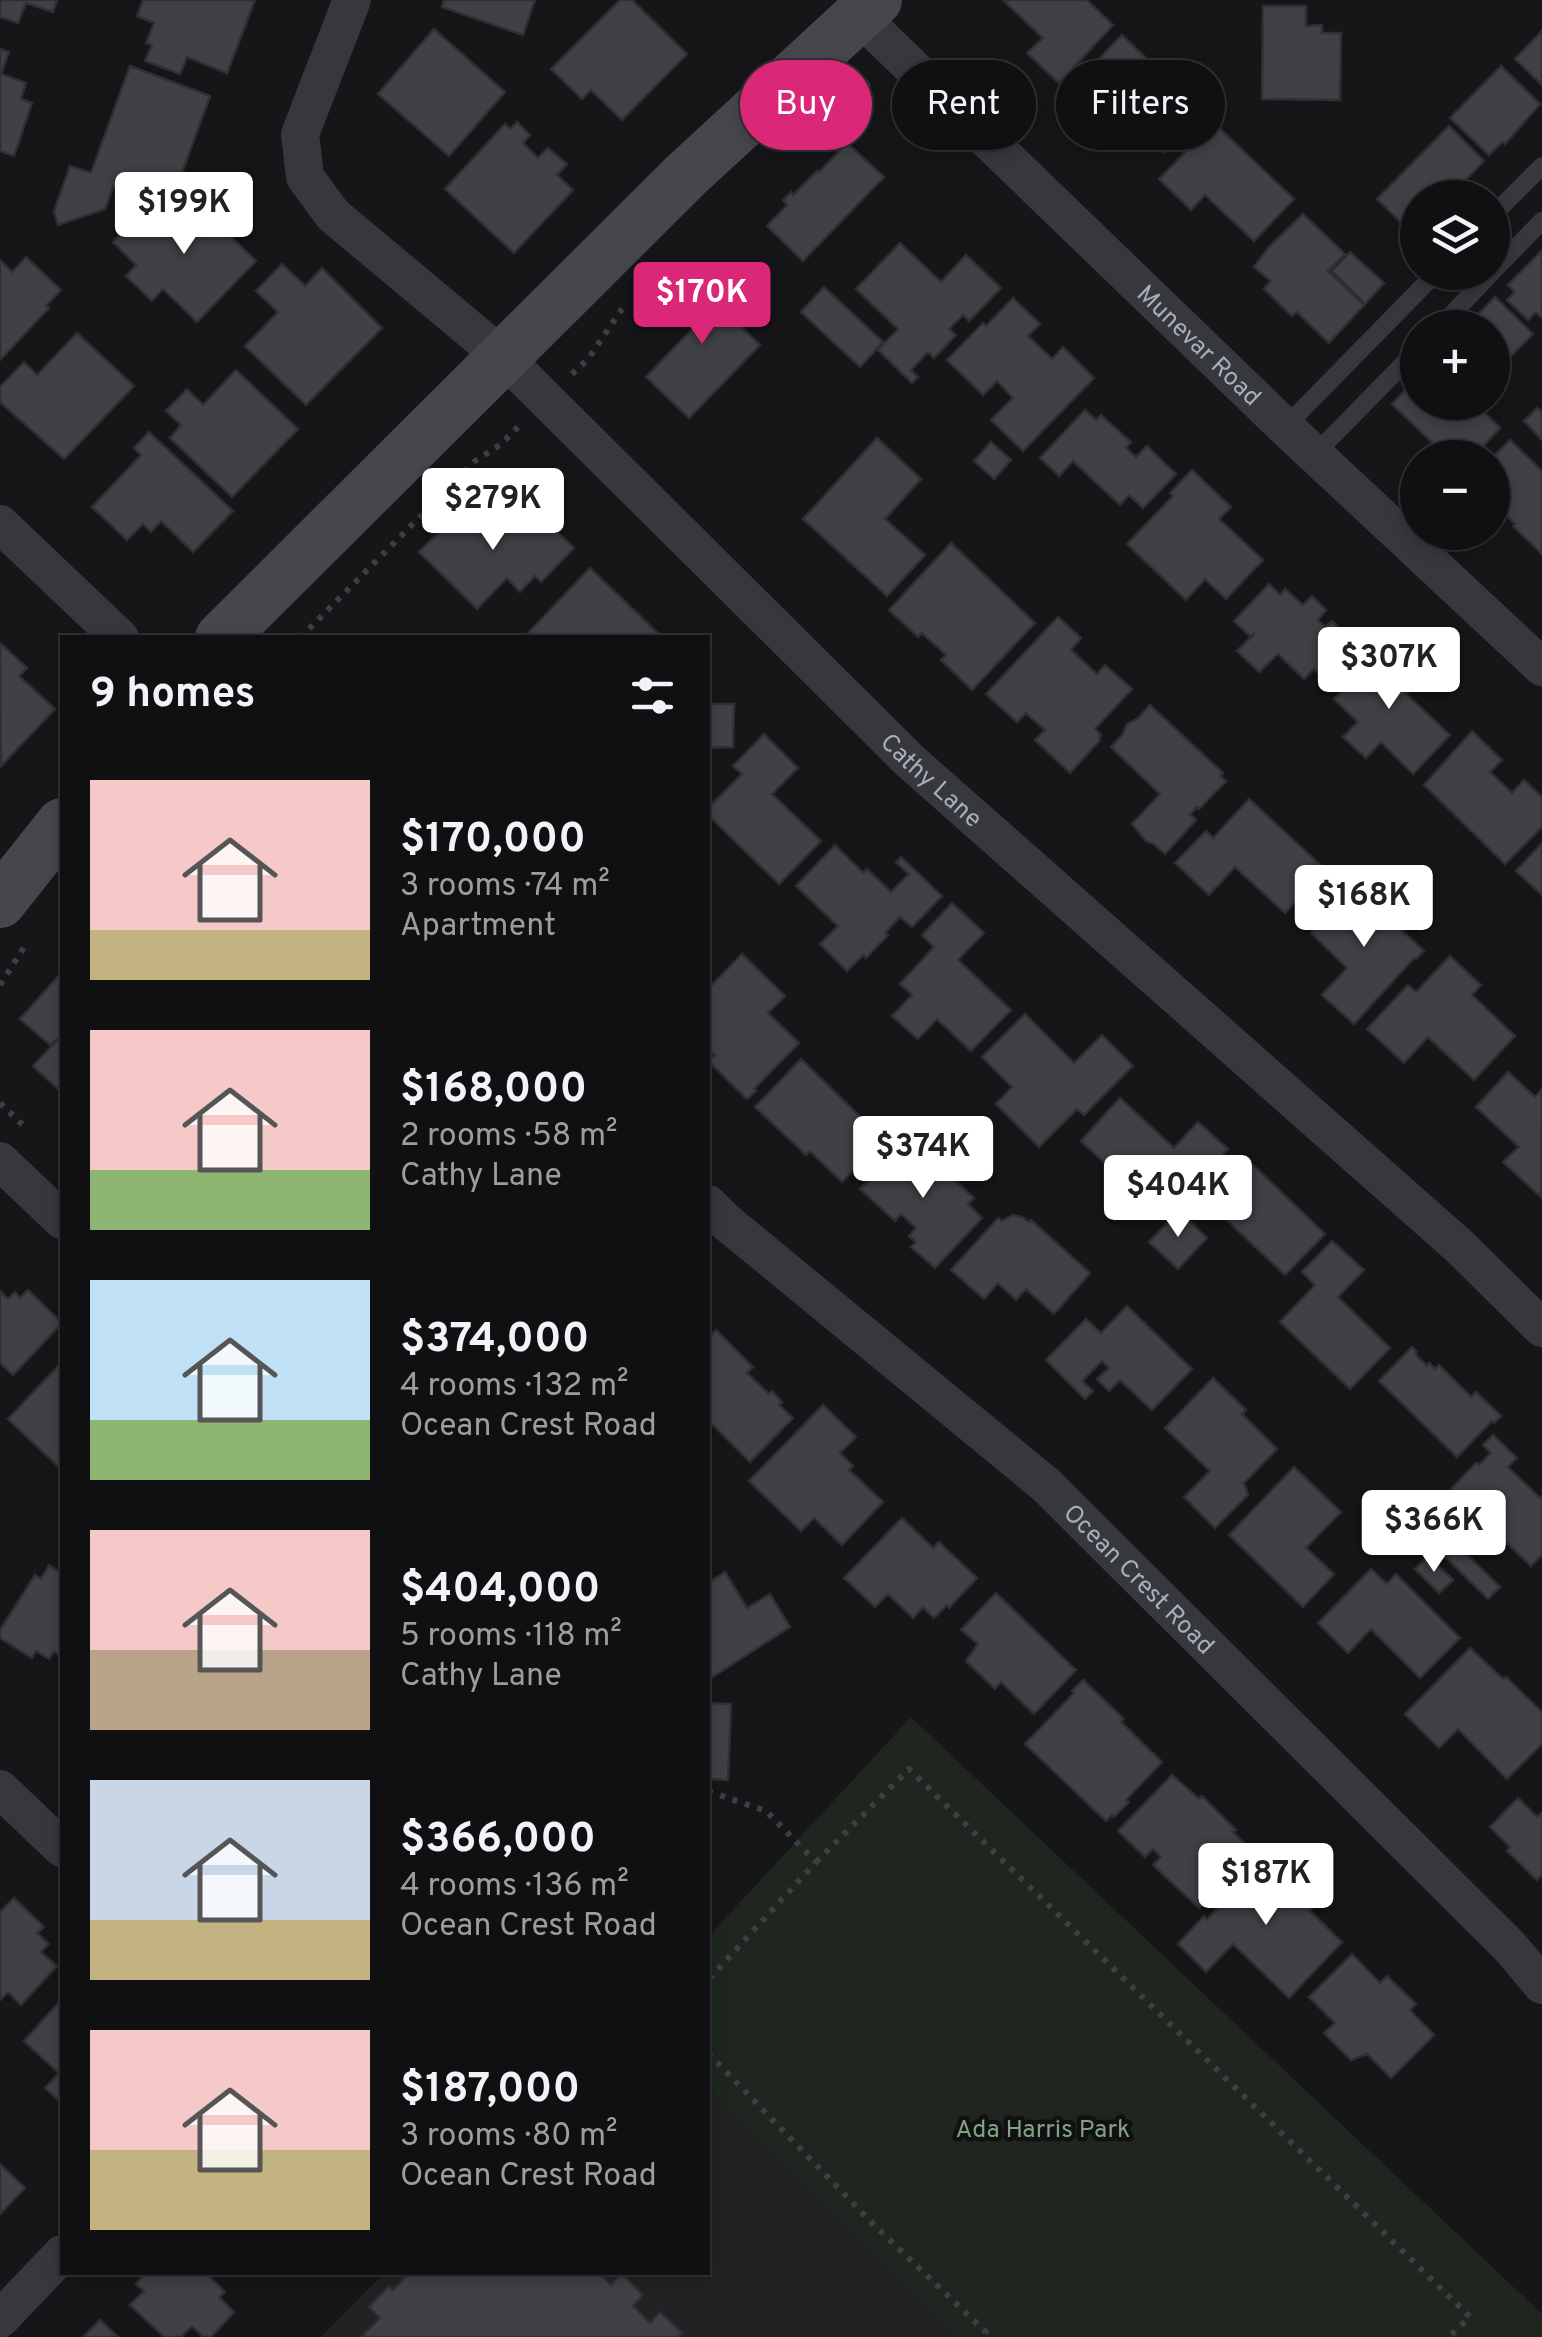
<!DOCTYPE html>
<meta charset="utf-8">
<style>
:root{--surface:#101012;--page:#19191b;--text:#f1f3f6;--muted:#9c9d9f;--line:#303032;--accent:#db2777}
body{margin:0;font-family:Overpass,sans-serif;background:var(--page);color:var(--text);height:100vh;display:flex;flex-direction:column;font-size:38px;white-space:nowrap}
*{box-sizing:border-box;margin:0}
p{font-size:32px;color:var(--muted)}
.icon{flex:none;width:55px;height:55px;fill:none;stroke:currentColor;stroke-width:2;stroke-linecap:round;stroke-linejoin:round}
.map{position:relative;flex:1;overflow:hidden}
.details{position:absolute;left:60px;top:635px;width:650px;height:1640px;display:flex;flex-direction:column;background:var(--surface);border-radius:0px;box-shadow:0 5px 15px #0003,0 0 0 2px var(--line)}
.details>*{flex:none}
.top-card{position:absolute;left:740px;top:60px;width:650px;height:90px;display:flex;gap:20px}
.controls{position:absolute;left:1400px;top:180px;display:grid;gap:20px}
.controls a{display:grid;place-items:center;width:110px;height:110px;border-radius:50%;background:var(--surface);box-shadow:0 5px 15px #0003,0 0 0 2px var(--line);font-size:50px}
.price{position:absolute;translate:-50% -85px;padding:0 22px;border-radius:10px;background:#fff;color:#222;font-size:32px;line-height:65px;filter:drop-shadow(0 2px 5px #0008)}
.price::after{content:'';position:absolute;left:50%;top:60px;width:30px;height:22px;margin-left:-15px;background:inherit;clip-path:polygon(0 0,100% 0,50% 100%)}
.price.active{background:var(--accent);color:#fff}
ul{padding:0;list-style:none}
li{display:flex;align-items:center;gap:30px;height:250px;padding:0 30px}
li span{display:grid;place-items:center;flex:none;width:280px;height:200px;border-radius:0px;color:#555}
li>.icon{margin-inline-start:auto}
span .icon{width:120px;height:120px;fill:#fffc;stroke-width:1}
li b{font-size:42px}
h2{display:flex;justify-content:space-between;align-items:center;height:120px;padding:0 30px;font-size:42px}
.chip{padding:0 35px;border-radius:45px;background:var(--surface);box-shadow:0 5px 15px #0003,0 0 0 2px var(--line);font-size:35px;line-height:90px}
.chip.active{background:var(--accent);color:#fff}
.map>svg:first-child{display:block}
.built{fill:#222225}
.green{fill:#1e261f}
.building{fill:#404145;stroke:#303034;stroke-width:2.5}
.lines{fill:none;stroke-linecap:round;stroke-linejoin:round}
.path{stroke:#3d3f44;stroke-width:6;stroke-dasharray:5 8;stroke-linecap:butt}
.lane{stroke:#37383d;stroke-width:18}
.street{stroke:#37383d;stroke-width:38}
.secondary{stroke:#45474d;stroke-width:52}
.labels{text-anchor:middle;stroke-width:9;stroke-linejoin:round;paint-order:stroke}
.street-label{font-size:25px;fill:#a8adb8;stroke:#111113}
.park-label{font-size:25px;fill:#7fa381;stroke:#111113}
</style>
<div class="map">
<svg width="1542" height="2337" viewBox="0 0 1542 2337">
<rect width="100%" height="100%" fill="#161618"/>
<polygon class="built" points="708,2089 958,2337 321,2337 384,2273 708,2272"/>
<polygon class="green" points="911,1717 1542,2314 1542,2337 957,2337 708,2089 708,1937"/>
<g class="building">
<polygon points="0,0 57,0 53,12 26,3 18,23 0,17"/>
<polygon points="143,0 255,0 227,73 187,57 180,74 145,61 152,45 146,43 154,23 137,16"/>
<polygon points="444,0 535,0 523,35 442,7"/>
<polygon points="620,0 632,0 687,54 622,120 591,90 582,99 551,69"/>
<polygon points="1003,0 1087,0 1113,25 1059,83 1027,53 1043,38"/>
<polygon points="1263,6 1306,6 1306,26 1322,25 1322,33 1341,33 1340,100 1262,99"/>
<polygon points="434,29 505,92 449,156 378,94"/>
<polygon points="1542,31 1542,85 1515,59"/>
<polygon points="1122,35 1202,112 1163,152 1114,106 1098,121 1067,92"/>
<polygon points="0,49 9,52 1,74 26,83 21,99 32,103 14,156 0,151"/>
<polygon points="130,66 210,96 179,181 167,182 124,193 113,188 105,209 58,225 54,211 70,166 91,173"/>
<polygon points="1501,66 1540,104 1505,144 1502,142 1489,155 1450,118"/>
<polygon points="517,122 530,135 523,143 538,158 548,148 567,164 557,175 573,190 514,253 445,189 505,124 510,129"/>
<polygon points="1214,123 1294,199 1254,241 1205,195 1191,210 1159,179"/>
<polygon points="1449,126 1484,161 1448,198 1418,198 1418,229 1413,234 1377,199"/>
<polygon points="847,143 884,177 803,261 767,226 787,205 783,200 791,192 793,195 817,171 819,172"/>
<polygon points="188,195 256,261 197,322 163,289 152,301 126,276 136,265 113,242 141,214 146,219 155,210 164,207 170,213"/>
<polygon points="1303,214 1345,254 1328,271 1364,305 1329,343 1297,312 1292,316 1264,289 1271,281 1254,267 1268,248"/>
<polygon points="900,243 941,282 966,255 1001,288 969,321 963,315 949,329 956,335 934,358 928,352 911,370 918,377 912,383 878,350 898,329 856,289"/>
<polygon points="1542,250 1542,318 1536,312 1528,320 1507,300 1515,292 1508,285"/>
<polygon points="1350,252 1384,283 1365,304 1332,271"/>
<polygon points="26,257 61,290 46,306 49,308 0,360 0,260 12,272"/>
<polygon points="282,264 305,286 322,268 382,328 306,405 245,346 278,312 256,291"/>
<polygon points="698,269 729,299 721,307 760,345 689,418 646,377 695,326 668,300"/>
<polygon points="824,287 883,342 860,367 801,312"/>
<polygon points="1495,297 1533,334 1492,375 1492,328 1465,328"/>
<polygon points="1013,298 1040,324 1028,336 1052,359 1063,347 1094,378 1023,451 991,420 1013,398 997,381 983,395 947,360 983,323 986,326"/>
<polygon points="77,333 134,386 64,459 0,402 0,387 24,362 37,375"/>
<polygon points="236,370 298,429 232,497 170,438 181,425 166,411 187,389 203,405"/>
<polygon points="1418,377 1418,402 1474,402 1500,428 1472,458 1439,458 1430,449 1434,444 1392,404"/>
<polygon points="1537,408 1542,412 1542,440 1524,421"/>
<polygon points="1085,410 1096,420 1101,415 1131,442 1126,448 1136,457 1147,446 1176,474 1143,508 1129,495 1120,505 1073,461 1059,476 1040,458"/>
<polygon points="149,432 233,511 193,552 161,521 151,532 143,524 127,540 92,507 141,455 134,448"/>
<polygon points="877,438 921,479 885,519 925,555 887,596 803,519"/>
<polygon points="1510,440 1542,471 1542,554 1513,526 1515,524 1492,501 1492,458"/>
<polygon points="991,442 1011,460 994,479 974,461"/>
<polygon points="1192,470 1231,507 1219,519 1263,560 1226,599 1205,579 1186,600 1127,544 1173,496 1170,493"/>
<polygon points="472,498 502,529 510,521 520,531 537,513 574,548 541,582 535,576 520,592 507,578 477,609 419,552"/>
<polygon points="951,543 1035,623 972,690 941,660 946,655 922,633 918,637 889,610"/>
<polygon points="590,568 663,638 530,638 527,634"/>
<polygon points="1269,584 1280,595 1285,589 1303,605 1312,596 1326,610 1318,620 1325,627 1332,621 1360,648 1328,682 1314,669 1304,679 1278,654 1259,672 1237,651 1255,633 1250,636 1234,621"/>
<polygon points="1058,617 1081,638 1071,650 1097,674 1105,665 1132,689 1095,729 1101,735 1099,738 1100,740 1070,773 1035,740 1045,730 1026,713 1017,722 986,694"/>
<polygon points="0,643 27,668 19,676 55,709 1,766"/>
<polygon points="1379,644 1418,681 1406,694 1450,735 1413,774 1381,742 1366,758 1343,737 1358,722 1334,699 1362,670 1358,666"/>
<polygon points="708,704 734,704 733,747 708,748"/>
<polygon points="1150,705 1223,773 1220,776 1226,781 1199,809 1197,807 1190,814 1196,820 1165,854 1154,844 1146,841 1132,824 1160,794 1111,747 1123,734 1127,724 1137,719"/>
<polygon points="1472,731 1502,760 1490,772 1512,793 1524,780 1542,797 1542,827 1505,864 1424,785"/>
<polygon points="764,734 798,768 772,794 821,841 779,884 708,815 708,808 742,774 733,766"/>
<polygon points="1249,799 1325,869 1285,913 1235,867 1209,895 1175,863 1206,831 1213,838"/>
<polygon points="1542,843 1542,895 1516,871"/>
<polygon points="835,845 863,873 867,869 891,892 909,874 896,862 901,857 942,896 912,927 900,917 885,933 888,935 866,958 863,955 847,971 820,944 838,926 796,886"/>
<polygon points="1360,880 1390,906 1383,913 1424,951 1416,959 1414,958 1354,1024 1322,995 1347,968 1311,933"/>
<polygon points="952,903 984,933 958,960 1011,1010 971,1051 937,1019 918,1039 892,1016 912,995 900,984 934,947 922,935"/>
<polygon points="742,954 785,996 768,1013 799,1043 754,1089 756,1091 747,1099 708,1061 715,1055 708,1049 708,1001 711,997 708,994 708,989"/>
<polygon points="1450,956 1481,985 1472,995 1515,1036 1474,1080 1428,1037 1404,1063 1367,1029 1408,985 1416,992"/>
<polygon points="62,972 62,1093 33,1066 59,1038 50,1045 20,1019"/>
<polygon points="1025,1014 1074,1063 1102,1035 1133,1066 1084,1115 1077,1109 1039,1147 996,1104 1012,1087 982,1057"/>
<polygon points="801,1059 883,1139 842,1182 810,1151 806,1155 755,1107"/>
<polygon points="1508,1072 1535,1097 1542,1089 1541,1197 1503,1162 1519,1147 1476,1107"/>
<polygon points="1120,1098 1174,1148 1198,1122 1228,1149 1198,1181 1186,1170 1152,1207 1081,1141"/>
<polygon points="900,1141 908,1148 914,1142 974,1198 968,1204 982,1218 935,1268 911,1247 916,1242 909,1236 916,1228 901,1214 895,1221 860,1189 874,1175 871,1172"/>
<polygon points="1253,1165 1325,1234 1285,1275 1213,1207"/>
<polygon points="1179,1211 1207,1238 1178,1269 1149,1242"/>
<polygon points="1013,1215 1022,1217 1029,1222 1031,1220 1090,1273 1054,1314 1026,1289 1016,1300 998,1283 984,1299 951,1270 998,1218 1002,1221"/>
<polygon points="1332,1241 1364,1270 1338,1297 1390,1348 1350,1389 1280,1322 1315,1285 1302,1272"/>
<polygon points="28,1290 62,1323 13,1375 0,1363 0,1291 8,1299 15,1292 20,1298"/>
<polygon points="1127,1306 1192,1369 1152,1410 1120,1380 1109,1391 1097,1379 1109,1368 1102,1361 1082,1381 1093,1391 1085,1399 1046,1360 1086,1319 1101,1333"/>
<polygon points="716,1330 753,1367 747,1373 769,1394 772,1391 782,1402 779,1405 793,1418 750,1462 708,1420 708,1339"/>
<polygon points="1412,1347 1417,1352 1415,1354 1427,1366 1429,1363 1435,1369 1439,1365 1471,1397 1476,1392 1501,1416 1494,1423 1492,1421 1457,1457 1379,1381"/>
<polygon points="62,1362 62,1470 8,1419"/>
<polygon points="1213,1378 1246,1410 1242,1414 1277,1449 1244,1483 1248,1495 1215,1528 1184,1497 1210,1471 1165,1428"/>
<polygon points="823,1405 856,1437 840,1453 853,1466 849,1470 883,1502 842,1545 814,1518 801,1531 749,1481"/>
<polygon points="1493,1435 1517,1458 1508,1467 1540,1498 1542,1496 1542,1555 1531,1566 1451,1489 1476,1463 1479,1465 1491,1453 1483,1445"/>
<polygon points="1294,1467 1341,1512 1306,1548 1334,1574 1303,1607 1229,1535"/>
<polygon points="902,1518 933,1548 939,1542 977,1578 949,1608 947,1605 934,1618 923,1607 913,1618 888,1594 875,1607 844,1578"/>
<polygon points="1434,1522 1500,1587 1488,1599 1422,1534"/>
<polygon points="1428,1556 1453,1580 1439,1593 1415,1569"/>
<polygon points="49,1565 62,1574 62,1657 54,1651 49,1659 36,1651 32,1658 0,1638 0,1630 35,1575 41,1579"/>
<polygon points="1371,1569 1387,1584 1396,1574 1460,1638 1420,1678 1371,1629 1348,1653 1318,1623"/>
<polygon points="725,1572 747,1608 770,1594 790,1627 708,1680 708,1583"/>
<polygon points="996,1593 1076,1670 1034,1714 1001,1682 995,1689 966,1661 978,1644 961,1630"/>
<polygon points="1470,1648 1503,1679 1506,1677 1542,1712 1542,1744 1507,1779 1458,1729 1439,1748 1405,1714"/>
<polygon points="1083,1680 1124,1719 1121,1722 1162,1762 1126,1800 1129,1802 1114,1817 1112,1815 1106,1821 1025,1744 1074,1693 1072,1691"/>
<polygon points="708,1703 731,1704 728,1780 708,1779"/>
<polygon points="1172,1775 1199,1799 1202,1796 1236,1830 1233,1832 1253,1852 1199,1908 1153,1865 1161,1857 1153,1849 1145,1857 1118,1831"/>
<polygon points="1518,1798 1537,1817 1542,1813 1542,1875 1537,1880 1507,1851 1510,1847 1490,1827"/>
<polygon points="1272,1852 1307,1885 1299,1893 1313,1907 1310,1911 1342,1942 1289,1998 1233,1944 1206,1972 1178,1944 1204,1916 1207,1919"/>
<polygon points="14,1898 44,1927 37,1933 49,1944 41,1952 57,1966 21,2005 8,1992 0,2000 0,1912"/>
<polygon points="1352,1954 1380,1983 1387,1976 1416,2004 1410,2010 1434,2035 1391,2078 1367,2054 1351,2060 1324,2033 1335,2023 1309,1997"/>
<polygon points="62,1999 62,2103 45,2088 59,2073 24,2041"/>
<polygon points="0,2164 25,2188 0,2214"/>
<polygon points="146,2272 205,2272 225,2292 219,2297 234,2312 211,2337 203,2337 192,2326 181,2337 164,2337 130,2305 144,2291 136,2284"/>
<polygon points="405,2272 598,2272 611,2285 622,2274 643,2295 633,2306 650,2323 660,2312 682,2333 678,2337 361,2337 380,2318 369,2307 389,2286 393,2290 407,2275"/>
<polygon points="100,2320 118,2337 83,2337"/>
</g>
<g class="lines">
<g class="path">
<polyline points="842,96 853,94 875,79"/>
<polyline points="572,374 588,359 622,309"/>
<polyline points="300,638 475,461 500,445 520,425"/>
<polyline points="0,985 28,941"/>
<polyline points="0,1103 28,1130"/>
<polyline points="708,1791 766,1811 816,1862 708,1980"/>
<polyline points="816,1862 909,1769 1470,2317 1449,2337"/>
<polyline points="708,2053 874,2225 986,2332 982,2337"/>
</g>
<g class="lane">
<polyline points="1492,216 1542,166"/>
<polyline points="1492,272 1542,221"/>
<polyline points="1439,328 1492,272"/>
<polyline points="1285,427 1437,272"/>
<polyline points="1315,454 1418,349"/>
</g>
<g class="street">
<path id="s1" d="M352,0L300,134L305,177L333,215L504,358L910,761L1459,1246L1542,1328"/>
<path id="s2" d="M860,17L1285,427L1542,667"/>
<polyline points="0,524 120,638"/>
<polyline points="0,1161 62,1220"/>
<path id="s3" d="M708,1204L725,1221L1046,1485L1510,1947L1542,1985"/>
<polyline points="0,1789 62,1848"/>
<polyline points="0,2319 62,2254"/>
</g>
<g class="secondary">
<polyline points="221,638 686,175 876,0"/>
<polyline points="0,902 62,824"/>
</g>
</g>
<g class="labels">
<g class="street-label">
<text dy="9" stroke="none"><textPath href="#s2" startOffset="472">Munevar Road</textPath></text>
<text dy="9" stroke="none"><textPath href="#s1" startOffset="1058">Cathy Lane</textPath></text>
<text dy="9" stroke="none"><textPath href="#s3" startOffset="572">Ocean Crest Road</textPath></text>
</g>
<g class="park-label">
<text x="1043" y="2137">Ada Harris Park</text>
</g>
</g>
</svg>
<div class="controls">
<a><svg class="icon" aria-label="layers" viewBox="0 0 24 24"><path d="M12 4l9 5-9 5-9-5zM3 14l9 5 9-5"/></svg></a>
<a>+</a>
<a>−</a>
</div>
<b class="price" style="left:184px;top:257px">$199K</b>
<b class="price active" style="left:702px;top:347px">$170K</b>
<b class="price" style="left:493px;top:553px">$279K</b>
<b class="price" style="left:1389px;top:712px">$307K</b>
<b class="price" style="left:1364px;top:950px">$168K</b>
<b class="price" style="left:923px;top:1201px">$374K</b>
<b class="price" style="left:1178px;top:1240px">$404K</b>
<b class="price" style="left:1434px;top:1575px">$366K</b>
<b class="price" style="left:1266px;top:1928px">$187K</b>
<div class="top-card">
<a class="chip active">Buy</a>
<a class="chip">Rent</a>
<a class="chip">Filters</a>
</div>
<section class="details">
<h2>9 homes<svg class="icon" aria-label="filters" viewBox="0 0 24 24"><path d="M4 7h16M4 17h16"/><circle cx="9" cy="7" r="2"/><circle cx="15" cy="17" r="2"/></svg></h2>
<ul>
<li><span style="background:linear-gradient(#f6c9c9 75%,#c2b280 0)"><svg class="icon" aria-label="home" viewBox="0 0 24 24"><path d="M3 11l9-7 9 7M6 9v11h12V9"/></svg></span><div><b>$170,000</b><p>3 rooms · 74 m²</p><p>Apartment</p></div></li>
<li><span style="background:linear-gradient(#f6c9c9 70%,#8fb573 0)"><svg class="icon" aria-label="home" viewBox="0 0 24 24"><path d="M3 11l9-7 9 7M6 9v11h12V9"/></svg></span><div><b>$168,000</b><p>2 rooms · 58 m²</p><p>Cathy Lane</p></div></li>
<li><span style="background:linear-gradient(#bfe0f5 70%,#8fb573 0)"><svg class="icon" aria-label="home" viewBox="0 0 24 24"><path d="M3 11l9-7 9 7M6 9v11h12V9"/></svg></span><div><b>$374,000</b><p>4 rooms · 132 m²</p><p>Ocean Crest Road</p></div></li>
<li><span style="background:linear-gradient(#f6c9c9 60%,#b9a48a 0)"><svg class="icon" aria-label="home" viewBox="0 0 24 24"><path d="M3 11l9-7 9 7M6 9v11h12V9"/></svg></span><div><b>$404,000</b><p>5 rooms · 118 m²</p><p>Cathy Lane</p></div></li>
<li><span style="background:linear-gradient(#c9d6e8 70%,#c2b280 0)"><svg class="icon" aria-label="home" viewBox="0 0 24 24"><path d="M3 11l9-7 9 7M6 9v11h12V9"/></svg></span><div><b>$366,000</b><p>4 rooms · 136 m²</p><p>Ocean Crest Road</p></div></li>
<li><span style="background:linear-gradient(#f6c9c9 60%,#c2b280 0)"><svg class="icon" aria-label="home" viewBox="0 0 24 24"><path d="M3 11l9-7 9 7M6 9v11h12V9"/></svg></span><div><b>$187,000</b><p>3 rooms · 80 m²</p><p>Ocean Crest Road</p></div></li>
</ul>
</section>
</div>
